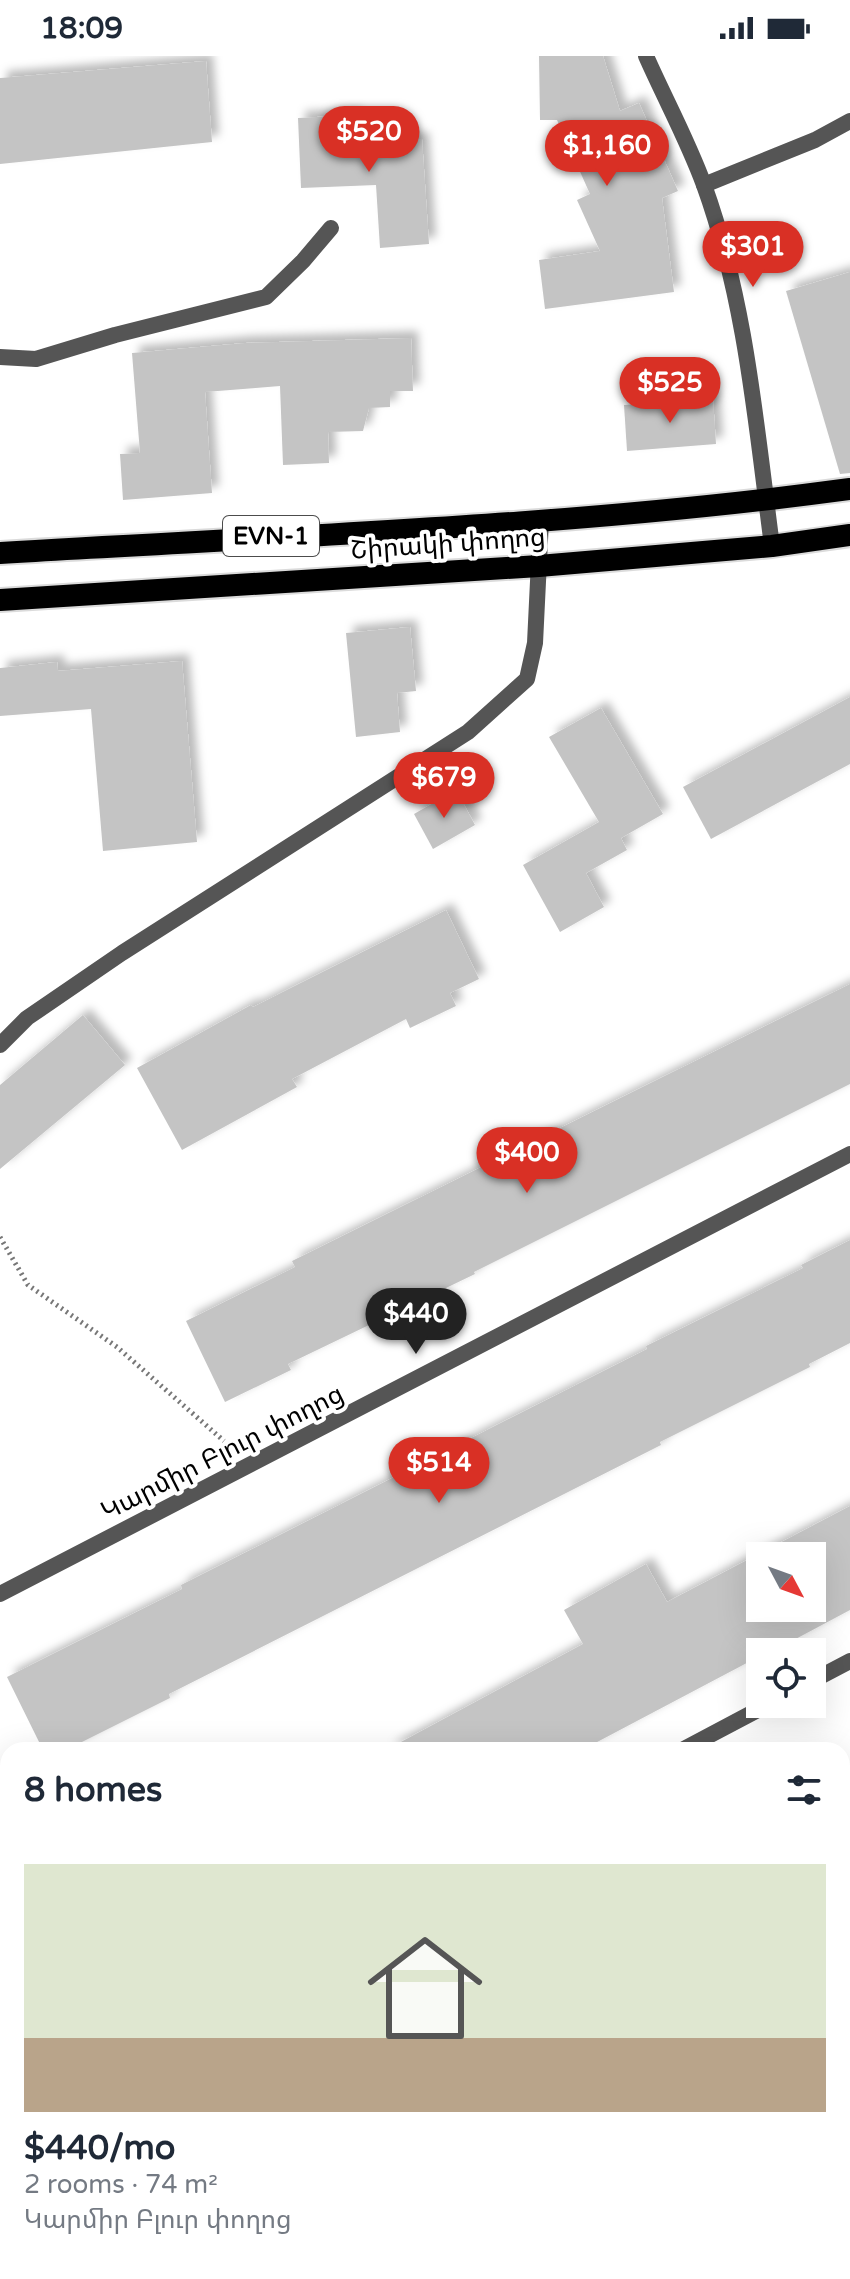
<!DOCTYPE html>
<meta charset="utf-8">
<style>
:root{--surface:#fff;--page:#f2f2f3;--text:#1f2937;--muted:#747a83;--line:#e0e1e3;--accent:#d93025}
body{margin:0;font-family:"Varela Round","Noto Sans Armenian",sans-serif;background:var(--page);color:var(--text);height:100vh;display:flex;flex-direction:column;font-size:30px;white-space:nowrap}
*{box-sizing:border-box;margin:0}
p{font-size:26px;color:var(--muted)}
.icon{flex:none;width:44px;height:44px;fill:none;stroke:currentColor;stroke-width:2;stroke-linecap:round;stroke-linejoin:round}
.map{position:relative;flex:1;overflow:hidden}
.sheet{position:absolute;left:0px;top:1686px;width:850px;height:538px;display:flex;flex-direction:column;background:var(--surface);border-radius:24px 24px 0 0;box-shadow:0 8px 32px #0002}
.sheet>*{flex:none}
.needle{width:52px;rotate:131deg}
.fabs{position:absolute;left:746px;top:1486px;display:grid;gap:16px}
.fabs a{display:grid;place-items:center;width:80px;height:80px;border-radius:0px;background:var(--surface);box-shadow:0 8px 32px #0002;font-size:40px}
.price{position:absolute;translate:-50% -68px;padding:0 18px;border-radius:28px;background:var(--accent);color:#fff;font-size:26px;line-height:52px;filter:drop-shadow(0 2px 4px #0008)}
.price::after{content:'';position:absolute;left:50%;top:48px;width:24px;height:18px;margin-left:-12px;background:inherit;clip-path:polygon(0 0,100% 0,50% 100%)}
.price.active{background:#222;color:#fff}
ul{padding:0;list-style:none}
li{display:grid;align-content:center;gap:16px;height:424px;padding:0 24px}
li+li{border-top:2px solid var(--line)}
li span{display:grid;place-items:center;height:248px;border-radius:0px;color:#555}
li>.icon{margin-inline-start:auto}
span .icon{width:144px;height:144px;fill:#fffc;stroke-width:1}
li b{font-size:34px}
h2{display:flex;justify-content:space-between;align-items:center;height:96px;padding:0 24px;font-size:34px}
.status{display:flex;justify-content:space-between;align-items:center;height:56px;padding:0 40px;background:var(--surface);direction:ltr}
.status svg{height:22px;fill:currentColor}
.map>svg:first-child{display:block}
.building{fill:#c4c4c4;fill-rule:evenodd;filter:url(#shadow)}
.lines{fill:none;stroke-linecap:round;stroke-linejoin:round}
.trunk-casing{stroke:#dbdbdb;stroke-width:26}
.path{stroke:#777;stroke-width:5;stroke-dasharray:2 4;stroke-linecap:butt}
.service{stroke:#555;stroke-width:16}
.minor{stroke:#555;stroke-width:16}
.trunk{stroke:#000;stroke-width:22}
.labels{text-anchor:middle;stroke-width:8;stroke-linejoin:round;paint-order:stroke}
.shield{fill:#fff;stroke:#4c4c4c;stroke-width:2}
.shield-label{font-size:24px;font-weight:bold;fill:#000}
.street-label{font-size:26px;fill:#000;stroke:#fff}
</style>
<div class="status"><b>18:09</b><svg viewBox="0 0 49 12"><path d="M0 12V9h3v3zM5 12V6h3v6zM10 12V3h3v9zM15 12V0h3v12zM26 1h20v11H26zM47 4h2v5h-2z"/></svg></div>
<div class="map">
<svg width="850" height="2223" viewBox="0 0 850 2223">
<defs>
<filter id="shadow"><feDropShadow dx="7" dy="-7" stdDeviation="4" flood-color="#0004"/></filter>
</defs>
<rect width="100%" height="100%" fill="#fff"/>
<g class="building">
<polygon points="539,0 603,0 620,55 639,47 678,135 662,142 674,236 545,253 539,204 600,195 577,144 590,138 557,64 540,64"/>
<polygon points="206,5 212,86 0,108 0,22"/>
<polygon points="355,59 356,87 422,83 429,188 380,192 376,129 301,132 298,62"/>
<polygon points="850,216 850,417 840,418 786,235"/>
<polygon points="411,282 413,335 390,335 390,351 369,352 363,375 328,376 329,407 283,409 280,330 205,336 212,437 123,444 120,398 140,397 132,297 245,287"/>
<polygon points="713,343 716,388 627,395 624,349"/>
<polygon points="410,571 416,635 397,637 400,676 356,681 346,577"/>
<polygon points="182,605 197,786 103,795 91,653 0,660 0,612 57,606 58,615"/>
<polygon points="850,641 850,708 711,783 683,731"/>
<polygon points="601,652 663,758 621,782 627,794 586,817 604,851 560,876 523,809 599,766 549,681"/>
<polygon points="456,734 475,769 433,793 414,758"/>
<polygon points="446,854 479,923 450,937 456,950 410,972 406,963 292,1023 297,1031 182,1094 137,1012 251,949 253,951"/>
<polygon points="850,928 850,1028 474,1216 475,1218 288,1308 291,1314 225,1346 186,1265 295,1211 292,1205"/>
<polygon points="83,959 125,1009 0,1113 0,1029"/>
<polygon points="850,1184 850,1287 809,1308 810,1311 660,1386 661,1389 169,1638 170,1642 66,1694 43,1694 7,1621 182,1533 181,1529 647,1293 646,1290 803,1212 801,1209"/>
<path d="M850,1450V1554L790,1586L789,1584L768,1596H760V1600L582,1694H386L583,1588L564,1554L646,1508L667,1546ZM760,1500H812V1552H760Z"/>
</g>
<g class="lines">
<g class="trunk-casing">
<g id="trunk">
<path d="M0,497C282,480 570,471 850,433"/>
<polyline points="0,544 539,510 772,490 850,479"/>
</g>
</g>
<polyline class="path" points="0,1181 28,1229 117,1291 224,1385"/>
<g class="service">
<polyline points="704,129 815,84 850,65"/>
<polyline points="0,301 36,303 115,279 266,241 303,205 331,172"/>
</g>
<g class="minor">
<path d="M646,0C665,43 688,85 704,129C746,245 756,369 772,490"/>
<polyline points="0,989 27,962 122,897 468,676 527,623 535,587 541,464"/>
<polyline points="0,1538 850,1098"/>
<polyline points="812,1625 850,1605"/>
<polyline points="682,1694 769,1648"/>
<polyline points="0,1721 8,1736"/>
<polyline points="0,2053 8,2049"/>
<polyline points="842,2182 850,2178"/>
<polyline points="263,2216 267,2223"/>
<polyline points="763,2223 776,2216"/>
</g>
<use href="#trunk" class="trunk"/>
</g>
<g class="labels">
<rect class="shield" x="223" y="460" width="96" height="40" rx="6"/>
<g class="shield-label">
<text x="271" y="488">EVN-1</text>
</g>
<g class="street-label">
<text transform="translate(448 487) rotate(-4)" y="9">Շիրակի փողոց</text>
<text transform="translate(222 1396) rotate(-27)" y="9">Կարմիր Բլուր փողոց</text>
</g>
</g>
</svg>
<div class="fabs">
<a><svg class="needle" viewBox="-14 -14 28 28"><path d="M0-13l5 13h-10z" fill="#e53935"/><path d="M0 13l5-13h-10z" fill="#747a83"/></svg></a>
<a><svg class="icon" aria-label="locate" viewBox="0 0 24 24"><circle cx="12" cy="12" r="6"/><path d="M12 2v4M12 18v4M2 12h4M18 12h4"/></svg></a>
</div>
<b class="price" style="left:369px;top:118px">$520</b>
<b class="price" style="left:607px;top:132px">$1,160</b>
<b class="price" style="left:753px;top:233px">$301</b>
<b class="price" style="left:670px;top:369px">$525</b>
<b class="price" style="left:444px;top:764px">$679</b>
<b class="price" style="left:527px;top:1139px">$400</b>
<b class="price active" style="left:416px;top:1300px">$440</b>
<b class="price" style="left:439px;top:1449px">$514</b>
<section class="sheet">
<h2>8 homes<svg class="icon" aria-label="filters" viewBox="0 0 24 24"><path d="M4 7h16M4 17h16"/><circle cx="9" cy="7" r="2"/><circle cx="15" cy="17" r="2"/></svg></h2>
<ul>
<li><span style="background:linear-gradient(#dfe7d0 70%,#b9a48a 0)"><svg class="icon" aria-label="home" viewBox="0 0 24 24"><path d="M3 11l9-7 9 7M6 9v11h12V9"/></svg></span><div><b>$440/mo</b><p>2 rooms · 74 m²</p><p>Կարմիր Բլուր փողոց</p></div></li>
</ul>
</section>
</div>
